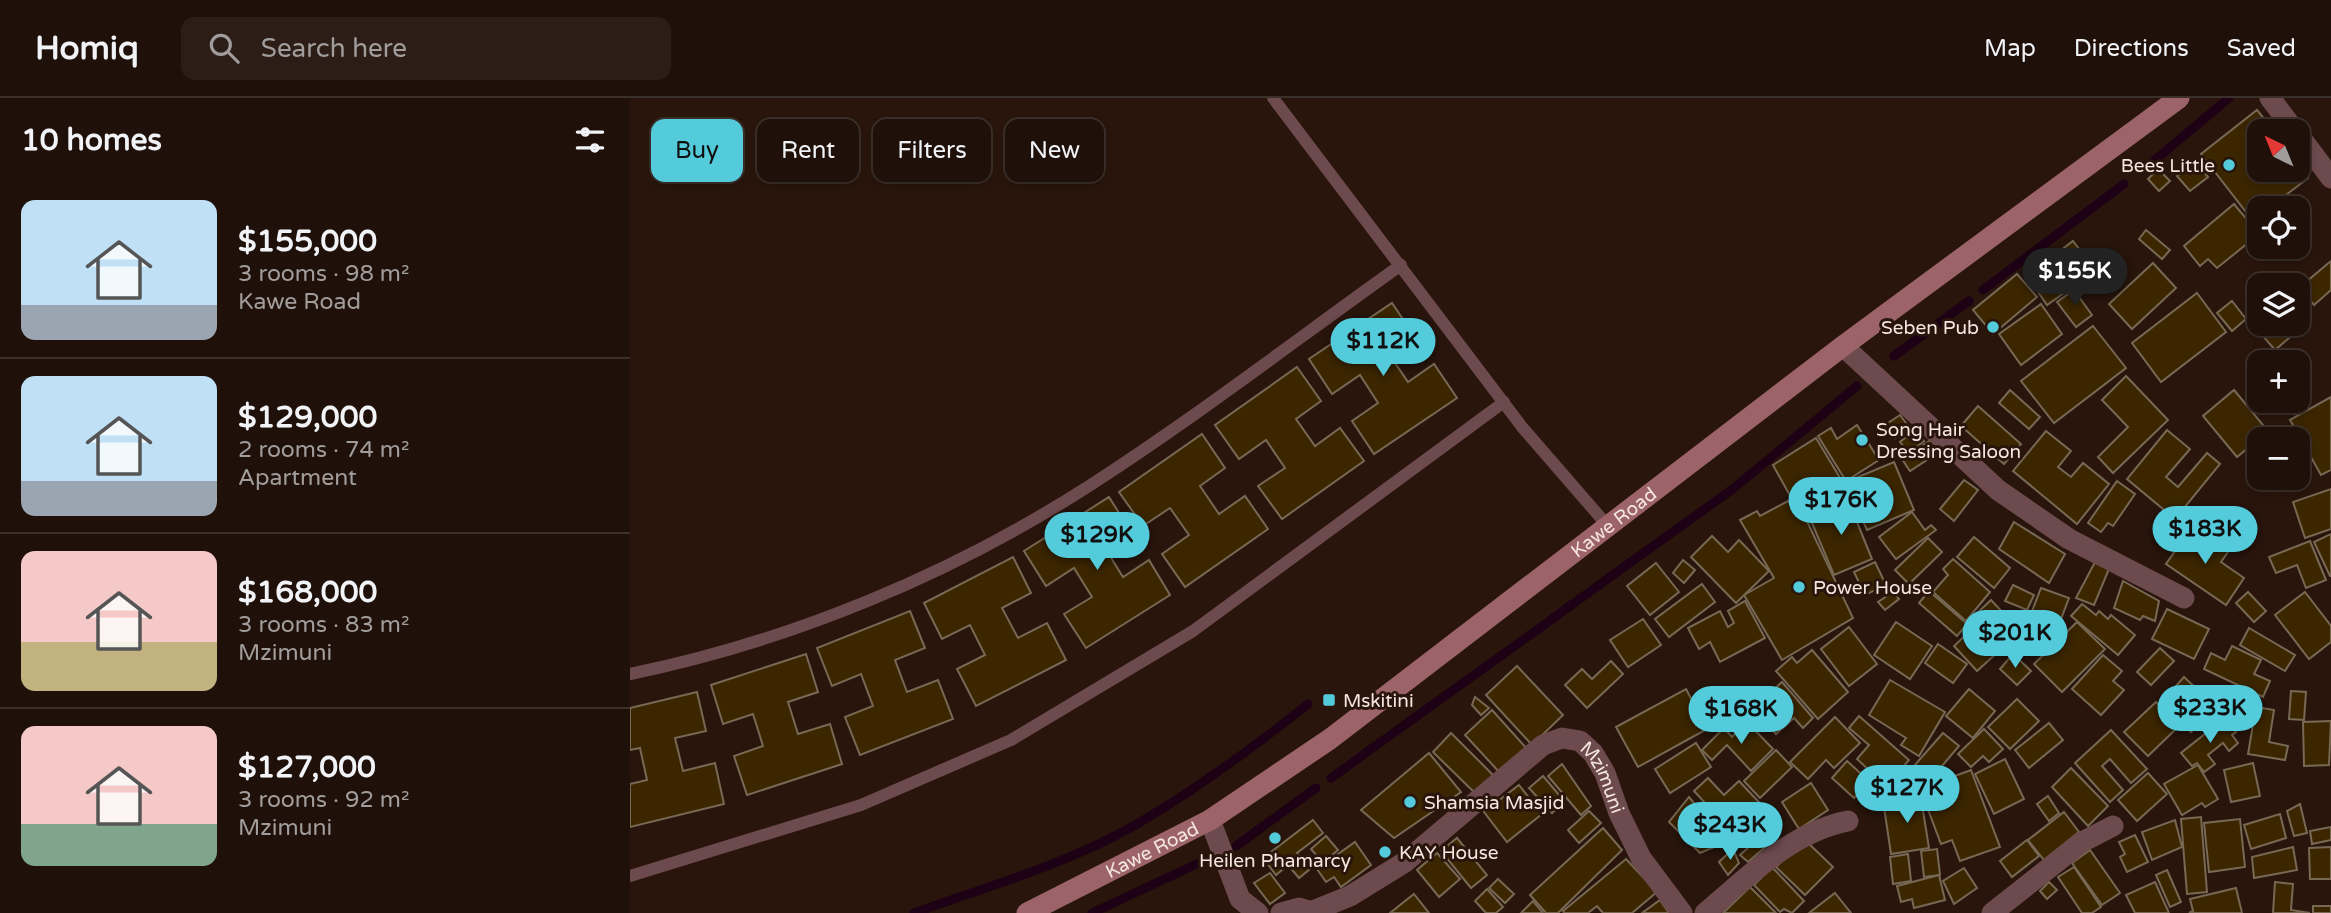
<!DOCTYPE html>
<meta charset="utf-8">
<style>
:root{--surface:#1f1009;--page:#2c1e17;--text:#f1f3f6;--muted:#a19d9c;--line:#3c302a;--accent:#53cbda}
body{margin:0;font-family:"Varela Round",sans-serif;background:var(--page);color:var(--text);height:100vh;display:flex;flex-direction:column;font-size:26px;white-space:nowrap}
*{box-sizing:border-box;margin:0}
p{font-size:23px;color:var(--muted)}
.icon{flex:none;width:38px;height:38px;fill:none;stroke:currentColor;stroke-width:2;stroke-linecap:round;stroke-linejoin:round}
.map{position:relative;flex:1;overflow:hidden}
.details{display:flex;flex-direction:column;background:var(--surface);width:630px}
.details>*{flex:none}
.guide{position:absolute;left:21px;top:21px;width:665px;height:63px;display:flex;gap:14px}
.needle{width:46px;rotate:317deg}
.tools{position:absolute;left:1617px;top:21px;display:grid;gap:14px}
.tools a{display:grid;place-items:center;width:63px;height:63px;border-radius:14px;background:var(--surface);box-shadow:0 4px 10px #0003,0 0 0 2px var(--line);font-size:35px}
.price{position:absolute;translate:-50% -60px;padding:0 16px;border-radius:24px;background:var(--accent);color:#111;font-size:23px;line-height:46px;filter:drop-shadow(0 2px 4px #0008)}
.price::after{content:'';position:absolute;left:50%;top:42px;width:21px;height:16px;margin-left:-10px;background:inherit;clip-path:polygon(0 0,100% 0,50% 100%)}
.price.selected{background:#222;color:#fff}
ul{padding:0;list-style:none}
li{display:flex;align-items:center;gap:21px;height:175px;padding:0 21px}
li+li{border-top:2px solid var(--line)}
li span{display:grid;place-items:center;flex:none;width:196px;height:140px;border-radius:14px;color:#555}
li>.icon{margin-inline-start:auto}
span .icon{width:84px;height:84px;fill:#fffc;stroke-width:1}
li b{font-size:30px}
h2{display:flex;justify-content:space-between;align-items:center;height:84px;padding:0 21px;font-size:30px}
.pill{padding:0 24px;border-radius:14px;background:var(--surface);box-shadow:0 4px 10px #0003,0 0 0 2px var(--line);font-size:24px;line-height:63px}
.pill.selected{background:var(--accent);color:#111}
header{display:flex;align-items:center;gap:42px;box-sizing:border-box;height:98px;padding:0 35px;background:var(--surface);border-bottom:2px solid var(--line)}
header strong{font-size:33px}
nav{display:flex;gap:38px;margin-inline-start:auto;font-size:24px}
.search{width:490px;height:63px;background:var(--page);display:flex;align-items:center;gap:18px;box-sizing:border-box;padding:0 24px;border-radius:14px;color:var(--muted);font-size:26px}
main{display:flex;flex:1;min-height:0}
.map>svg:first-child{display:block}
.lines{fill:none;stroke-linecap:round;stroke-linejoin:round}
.stream{stroke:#1e0114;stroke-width:9}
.building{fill:#3c2600;stroke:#776954;stroke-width:2}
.lane{stroke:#6d4a4d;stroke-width:12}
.street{stroke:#6d4a4d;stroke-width:21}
.secondary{stroke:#9c6469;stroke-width:21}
.poi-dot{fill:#53cbda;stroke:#29150c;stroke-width:2.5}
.labels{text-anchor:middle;stroke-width:6;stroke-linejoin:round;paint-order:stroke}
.poi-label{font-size:19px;fill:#f5e6e0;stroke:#29150c;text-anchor:start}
.street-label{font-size:19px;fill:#f5e6e0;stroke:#29150c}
</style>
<header>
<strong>Homiq</strong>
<div class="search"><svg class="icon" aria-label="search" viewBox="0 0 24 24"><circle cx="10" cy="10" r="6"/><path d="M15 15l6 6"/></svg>Search here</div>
<nav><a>Map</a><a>Directions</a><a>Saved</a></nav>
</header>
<main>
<section class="details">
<h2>10 homes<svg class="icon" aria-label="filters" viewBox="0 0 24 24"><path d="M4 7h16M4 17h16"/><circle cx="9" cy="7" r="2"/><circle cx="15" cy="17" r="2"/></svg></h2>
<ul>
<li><span style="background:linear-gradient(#bfe0f5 75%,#9aa5b1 0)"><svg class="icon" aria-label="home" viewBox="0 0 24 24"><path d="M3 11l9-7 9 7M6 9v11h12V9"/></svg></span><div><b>$155,000</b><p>3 rooms · 98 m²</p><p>Kawe Road</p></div></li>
<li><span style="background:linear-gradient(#bfe0f5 75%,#9aa5b1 0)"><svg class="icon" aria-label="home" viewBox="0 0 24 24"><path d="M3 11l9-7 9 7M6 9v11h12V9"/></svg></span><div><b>$129,000</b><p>2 rooms · 74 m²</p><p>Apartment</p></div></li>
<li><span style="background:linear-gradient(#f6c9c9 65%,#c2b280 0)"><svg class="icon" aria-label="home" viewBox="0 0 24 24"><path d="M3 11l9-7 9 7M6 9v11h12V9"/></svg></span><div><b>$168,000</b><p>3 rooms · 83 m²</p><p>Mzimuni</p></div></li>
<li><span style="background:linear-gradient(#f6c9c9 70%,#7fa58c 0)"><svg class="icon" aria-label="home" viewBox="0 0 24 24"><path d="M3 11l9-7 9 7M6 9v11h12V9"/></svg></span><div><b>$127,000</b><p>3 rooms · 92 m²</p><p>Mzimuni</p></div></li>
</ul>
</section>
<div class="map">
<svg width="1701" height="815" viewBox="0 0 1701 815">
<rect width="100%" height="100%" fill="#29150c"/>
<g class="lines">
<g class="stream">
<polyline points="1513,72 1599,0"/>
<polyline points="1353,192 1494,86"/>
<polyline points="1264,258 1339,203"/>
<polyline points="701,680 1104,390 1227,288"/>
<polyline points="606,748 686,690"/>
<path d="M284,815C358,788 438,766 507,726C567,691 623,650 678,606"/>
<polyline points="462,815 588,756"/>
</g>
</g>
<g class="building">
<polygon points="1627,12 1644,33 1629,33 1629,58 1618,67 1630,83 1645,72 1668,72 1668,67 1678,80 1639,110 1629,110 1629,118 1623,123 1571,56"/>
<polygon points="1565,63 1578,79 1560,93 1547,78"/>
<polygon points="1528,71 1540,83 1529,93 1518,81"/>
<polygon points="1604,106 1629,136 1587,170 1578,161 1570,168 1554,148"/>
<polygon points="1516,132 1540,152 1532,161 1509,141"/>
<polygon points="1443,143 1466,173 1448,186 1426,156"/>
<polygon points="1701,163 1701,192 1684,207 1670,189"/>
<polygon points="1523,165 1546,190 1502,231 1479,206"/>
<polygon points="1428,171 1441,190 1417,207 1404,188"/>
<polygon points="1387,176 1407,199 1363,236 1343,212"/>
<polygon points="1444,192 1462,217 1446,229 1427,204"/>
<polygon points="1567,195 1596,234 1531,284 1502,245"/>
<polygon points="1602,203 1616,221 1602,233 1587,215"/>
<polygon points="762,205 785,239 759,256 778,284 804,266 827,300 744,356 722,323 748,305 730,277 702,296 679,261"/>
<polygon points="1411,206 1432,236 1391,267 1369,236"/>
<polygon points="1668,209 1679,223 1645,252 1621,224 1629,216 1629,226 1668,226"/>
<polygon points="1463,228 1496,270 1424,325 1391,283"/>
<polygon points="667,269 691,303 666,321 685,348 710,330 734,363 652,421 628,388 655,370 636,342 609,361 585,327"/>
<polygon points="1496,278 1538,322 1483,375 1468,359 1498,329 1472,302"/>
<polygon points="1380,292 1410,319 1399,331 1369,305"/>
<polygon points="1604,292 1638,333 1607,359 1573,318"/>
<polygon points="1701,299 1701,372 1691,377 1660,322"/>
<polygon points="1348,308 1391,346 1374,366 1331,328"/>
<polygon points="1270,317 1279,329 1265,340 1255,327"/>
<polygon points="1227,327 1249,362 1216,383 1188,338 1201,330 1207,341"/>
<polygon points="1285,332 1294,343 1279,355 1270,344"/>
<polygon points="1537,332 1560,351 1536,379 1548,389 1577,355 1590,366 1545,421 1497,381"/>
<polygon points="1416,333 1441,353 1428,369 1441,379 1453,365 1479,386 1447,426 1383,373"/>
<polygon points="572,336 595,370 570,388 589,416 615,398 638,431 555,489 532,456 559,437 540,410 513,428 489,394"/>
<polygon points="1186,340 1215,388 1168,412 1143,367"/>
<polygon points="1304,340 1312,352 1280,373 1272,361"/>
<polygon points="1264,364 1284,412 1237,432 1216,384"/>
<polygon points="1635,380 1664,380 1643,393"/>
<polygon points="1334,382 1348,392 1324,423 1310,411"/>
<polygon points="1487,383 1505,396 1483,428 1478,425 1471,434 1458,425"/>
<polygon points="1701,391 1701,431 1675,440 1663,404"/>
<polygon points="479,399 501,434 475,450 493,479 519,462 540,497 456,550 434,516 462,499 444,470 416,488 394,453"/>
<polygon points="1218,402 1242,461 1204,477 1179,418"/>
<polygon points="1158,403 1171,418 1174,417 1223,520 1152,562 1114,497 1144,480 1110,422 1127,413 1130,418"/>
<polygon points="1282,414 1295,432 1301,427 1306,432 1266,461 1249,439"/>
<polygon points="1384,424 1435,456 1419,485 1369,451"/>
<polygon points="1562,429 1598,454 1591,464 1614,480 1596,507 1536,466"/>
<polygon points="1701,436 1701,478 1700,478 1684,444"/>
<polygon points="1082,438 1098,454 1109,442 1139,473 1106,505 1061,459"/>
<polygon points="1344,439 1380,470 1364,490 1327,459"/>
<polygon points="1298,440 1312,454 1279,486 1265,472"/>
<polygon points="1680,443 1696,482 1676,490 1667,467 1646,475 1639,459"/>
<polygon points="383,459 401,495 372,510 388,540 417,525 436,562 346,608 327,571 355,557 340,527 312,541 294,505"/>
<polygon points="1323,461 1360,494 1336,523 1303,494 1318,477 1313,471"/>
<polygon points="1053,462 1065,472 1054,485 1043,475"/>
<polygon points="1245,464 1256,487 1235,497 1224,474"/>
<polygon points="1465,464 1479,471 1464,507 1446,500"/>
<polygon points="1026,465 1049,494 1020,517 997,488"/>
<polygon points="1493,483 1529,503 1525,523 1513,518 1510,522 1484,510"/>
<polygon points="1072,486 1085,504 1039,539 1025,521"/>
<polygon points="1383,487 1404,497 1397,512 1375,503"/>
<polygon points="1411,490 1439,500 1421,547 1393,536"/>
<polygon points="1299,493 1337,526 1327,538 1289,505"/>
<polygon points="1263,494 1269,501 1255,512 1248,504"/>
<polygon points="1618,494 1636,513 1624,524 1606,505"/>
<polygon points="1675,494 1701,528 1701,544 1679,561 1645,517"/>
<polygon points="1361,502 1376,518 1359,534 1344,518"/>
<polygon points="1115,503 1135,540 1090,564 1080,544 1069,551 1058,530 1090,513 1098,529 1104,525 1098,513"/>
<polygon points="1452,506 1466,517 1469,513 1478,521 1481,517 1505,537 1488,557 1441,518"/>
<polygon points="1537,511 1579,531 1564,561 1522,541"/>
<polygon points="280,513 295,550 265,562 277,594 308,582 323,621 230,657 215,619 243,608 231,576 202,588 187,550"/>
<polygon points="1377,520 1390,534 1347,573 1324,548 1338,535 1350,547"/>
<polygon points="1013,521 1031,547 998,569 980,542"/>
<polygon points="1266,524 1302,548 1280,581 1244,557"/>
<polygon points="1447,524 1475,551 1432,594 1404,566"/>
<polygon points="1219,529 1247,566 1219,588 1191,551"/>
<polygon points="1619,530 1665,557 1655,573 1610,547"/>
<polygon points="1308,546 1337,566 1323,585 1295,565"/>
<polygon points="1602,548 1631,562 1624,576 1640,583 1633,599 1574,571 1581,555 1595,562"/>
<polygon points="1530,550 1544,563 1521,587 1507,574"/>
<polygon points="1182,552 1218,594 1188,621 1146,573 1162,559 1167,565"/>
<polygon points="176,556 188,594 158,604 168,636 200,626 212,666 117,697 104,658 133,648 123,616 93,626 81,587"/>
<polygon points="1383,556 1401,573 1387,587 1370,571"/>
<polygon points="1473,557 1492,573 1483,583 1494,592 1471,617 1442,591"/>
<polygon points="981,563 993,576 957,610 935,587 952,571 962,581"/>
<polygon points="887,568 933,617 902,647 856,597"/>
<polygon points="1554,579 1585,608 1561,634 1530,606"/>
<polygon points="1260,582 1315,614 1289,658 1271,647 1276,640 1239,617"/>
<polygon points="1152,584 1183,620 1173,630 1164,620 1146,636 1123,610"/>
<polygon points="1056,591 1077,631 1008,669 986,629"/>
<polygon points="1339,591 1365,613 1343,640 1316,618"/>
<polygon points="1661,593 1676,594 1674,622 1659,621"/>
<polygon points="67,594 76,633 45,640 53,673 85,665 94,706 0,729 0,686 17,682 10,650 0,652 0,610"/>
<polygon points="845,599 859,610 851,617 842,607"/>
<polygon points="1387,601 1409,623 1380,651 1358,629"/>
<polygon points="1526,604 1549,628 1518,658 1494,634"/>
<polygon points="1626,609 1644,612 1639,644 1658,648 1655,662 1618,656"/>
<polygon points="862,612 898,652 871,676 835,637"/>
<polygon points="1229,618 1279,662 1256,688 1227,661 1239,647 1219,630"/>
<polygon points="1205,619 1230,645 1204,670 1196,662 1178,681 1160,664"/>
<polygon points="1595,620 1606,634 1602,637 1608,645 1599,653 1593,645 1578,657 1585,666 1574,674 1567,665 1562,668 1551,655"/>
<polygon points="1701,623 1699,667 1674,668 1673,624"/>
<polygon points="1117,624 1143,651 1121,673 1097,647 1082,662 1072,652 1094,630 1102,639"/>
<polygon points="1419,625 1433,642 1399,670 1385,652"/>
<polygon points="1354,631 1373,651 1359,664 1353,658 1341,669 1328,656"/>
<polygon points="1481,632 1517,671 1501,685 1480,661 1472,668 1493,692 1480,704 1445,665"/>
<polygon points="821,635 865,679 847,697 803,654"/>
<polygon points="1313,635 1329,648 1300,682 1284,668"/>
<polygon points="1066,645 1081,669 1040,695 1025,671"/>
<polygon points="1146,652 1162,669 1130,700 1114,683"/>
<polygon points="799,655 831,694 764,740 731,712"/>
<polygon points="1375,661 1394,701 1364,716 1345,676"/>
<polygon points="1217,663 1249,692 1240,702 1230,693 1224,700 1202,680"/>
<polygon points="1623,665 1630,698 1601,704 1594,672"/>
<polygon points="932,666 961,708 951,717 918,678"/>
<polygon points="1568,667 1588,701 1575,709 1572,705 1552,717 1534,686"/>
<polygon points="1441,670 1478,708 1458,728 1422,689"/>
<polygon points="1341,672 1370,749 1330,763 1322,742 1311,746 1294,701 1304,698 1300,687"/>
<polygon points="1518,675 1537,696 1507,723 1488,702"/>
<polygon points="913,678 935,704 922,715 899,690"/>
<polygon points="1078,680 1094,697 1109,683 1139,715 1109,742 1064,693"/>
<polygon points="1181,685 1198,712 1169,731 1152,704"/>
<polygon points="889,687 912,716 877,744 854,714"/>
<polygon points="1290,694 1299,750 1261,756 1254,709 1276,705 1274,696"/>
<polygon points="1418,698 1429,715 1419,723 1407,706"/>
<polygon points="1059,699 1096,744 1070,755 1039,724"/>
<polygon points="1670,706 1677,735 1664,738 1657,713"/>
<polygon points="959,713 971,725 949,745 938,732"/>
<polygon points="1434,714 1449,734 1414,762 1398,742"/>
<polygon points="1650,716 1656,740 1621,751 1614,727"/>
<polygon points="1571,719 1577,794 1557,796 1551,721"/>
<polygon points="1610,721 1615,769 1579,774 1574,725"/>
<polygon points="683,722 693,735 667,755 680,771 669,780 658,767 646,777 633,760"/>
<polygon points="1545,722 1552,749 1522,762 1512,734"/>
<polygon points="1141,729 1148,738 1118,764 1110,757"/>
<polygon points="1701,729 1701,742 1682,746 1680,733"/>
<polygon points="973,730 992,752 928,815 916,815 900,797"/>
<polygon points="1505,737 1518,764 1497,774 1490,759 1495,756 1489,744"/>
<polygon points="696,738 708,752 693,765 681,751"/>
<polygon points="827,740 857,777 841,790 811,753"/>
<polygon points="1174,741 1203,769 1175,797 1146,769"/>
<polygon points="1397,742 1409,758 1382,779 1370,763"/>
<polygon points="725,744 741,767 711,789 704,779 696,784 687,771"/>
<polygon points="1663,749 1667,772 1624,780 1622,759"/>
<polygon points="1701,749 1701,781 1680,781 1679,750"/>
<polygon points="1103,751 1109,765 1098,777 1089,764"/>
<polygon points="1307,751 1310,777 1294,779 1291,753"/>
<polygon points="1460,752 1490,795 1472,807 1442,765"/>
<polygon points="807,755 830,781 809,799 787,772"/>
<polygon points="1278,756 1281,783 1263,786 1260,759"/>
<polygon points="996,761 1027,794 1002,815 973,815 967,808 958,815 934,815 933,813"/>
<polygon points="1142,769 1174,803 1162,815 1154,811 1150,814 1124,787"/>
<polygon points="1444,769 1471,809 1462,815 1452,815 1428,779"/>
<polygon points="1334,770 1347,790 1324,806 1313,783"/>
<polygon points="1537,772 1551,804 1540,809 1526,777"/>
<polygon points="640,775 655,795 640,806 624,785"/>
<polygon points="1309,777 1315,802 1284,810 1282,801 1271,804 1267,788"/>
<polygon points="868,781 884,796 875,805 859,790"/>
<polygon points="1419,784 1427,792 1417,801 1410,793"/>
<polygon points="1525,784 1539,815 1505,815 1496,797"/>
<polygon points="1645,784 1663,786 1661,812 1680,815 1643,815"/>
<polygon points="1120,789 1146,815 1093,815"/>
<polygon points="1606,790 1612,815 1559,815 1563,813 1560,801"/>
<polygon points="857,791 873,809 866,815 856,815 845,803"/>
<polygon points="1205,795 1221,815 1179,815"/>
<polygon points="784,796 799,815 760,815"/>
<polygon points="1030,802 1039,815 1012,815"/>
<polygon points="903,803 913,815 891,815"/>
<rect x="1683" y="808" width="18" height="7"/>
</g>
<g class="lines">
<g class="lane">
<polyline points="643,0 892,329 977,427"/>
<path d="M0,576C161,543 320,477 459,388C566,319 667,241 771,167"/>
<polyline points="0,778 231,707 381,642 563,533 874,304"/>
</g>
<g class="street">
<polyline points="1640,0 1665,33"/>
<polyline points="1668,36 1701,80"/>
<polyline points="1213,248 1368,392 1439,441 1554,500"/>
<polyline points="580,722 610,801 628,815"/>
<path id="s1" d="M683,813L720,798L775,764L913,647L932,640L950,643L963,655L975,675L989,715L1011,760L1052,815"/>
<polyline points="651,815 669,810 685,815"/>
<path d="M1075,815C1118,779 1161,734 1218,723"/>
<polyline points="1362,815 1452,744 1483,728"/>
</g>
<path class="secondary" id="s2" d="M397,815L580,722L700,641L1213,248L1549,0"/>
</g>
<g class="poi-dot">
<circle cx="1599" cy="67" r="7"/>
<circle cx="1363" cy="229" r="7"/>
<circle cx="1232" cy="342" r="7"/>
<circle cx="1169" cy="489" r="7"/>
<rect x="692" y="595" width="14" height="14" rx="3.5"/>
<circle cx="780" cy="704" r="7"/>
<circle cx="645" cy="740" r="7"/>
<circle cx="755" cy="754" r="7"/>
</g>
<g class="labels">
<g class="poi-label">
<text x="1585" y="74" text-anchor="end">Bees Little</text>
<text x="1349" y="236" text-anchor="end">Seben Pub</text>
<text x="1246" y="338">Song Hair<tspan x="1246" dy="22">Dressing Saloon</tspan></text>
<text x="1183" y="496">Power House</text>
<text x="713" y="609">Mskitini</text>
<text x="794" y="711">Shamsia Masjid</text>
<text x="769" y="761">KAY House</text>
<text x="645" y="769" text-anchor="middle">Heilen Phamarcy</text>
</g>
<g class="street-label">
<text dy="7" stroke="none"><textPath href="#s2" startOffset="707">Kawe Road</textPath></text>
<text dy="7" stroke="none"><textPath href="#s1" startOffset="368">Mzimuni</textPath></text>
<text dy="7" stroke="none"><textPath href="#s2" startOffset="140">Kawe Road</textPath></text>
</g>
</g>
</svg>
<div class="tools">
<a><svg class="needle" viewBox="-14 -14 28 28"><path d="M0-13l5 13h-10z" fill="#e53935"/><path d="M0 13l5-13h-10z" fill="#a19d9c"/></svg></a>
<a><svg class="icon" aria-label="locate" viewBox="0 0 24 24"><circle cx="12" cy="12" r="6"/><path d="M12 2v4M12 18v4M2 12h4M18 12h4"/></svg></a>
<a><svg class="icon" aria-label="layers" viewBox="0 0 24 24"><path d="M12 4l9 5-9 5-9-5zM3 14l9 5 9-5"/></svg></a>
<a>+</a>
<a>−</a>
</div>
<b class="price selected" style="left:1445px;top:210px">$155K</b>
<b class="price" style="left:753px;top:280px">$112K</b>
<b class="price" style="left:1211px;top:439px">$176K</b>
<b class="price" style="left:1575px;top:468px">$183K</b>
<b class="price" style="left:467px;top:474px">$129K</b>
<b class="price" style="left:1385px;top:572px">$201K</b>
<b class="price" style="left:1580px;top:647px">$233K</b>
<b class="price" style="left:1111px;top:648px">$168K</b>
<b class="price" style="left:1277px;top:727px">$127K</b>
<b class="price" style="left:1100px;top:764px">$243K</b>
<div class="guide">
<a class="pill selected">Buy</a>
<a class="pill">Rent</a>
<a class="pill">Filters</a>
<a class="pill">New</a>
</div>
</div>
</main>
